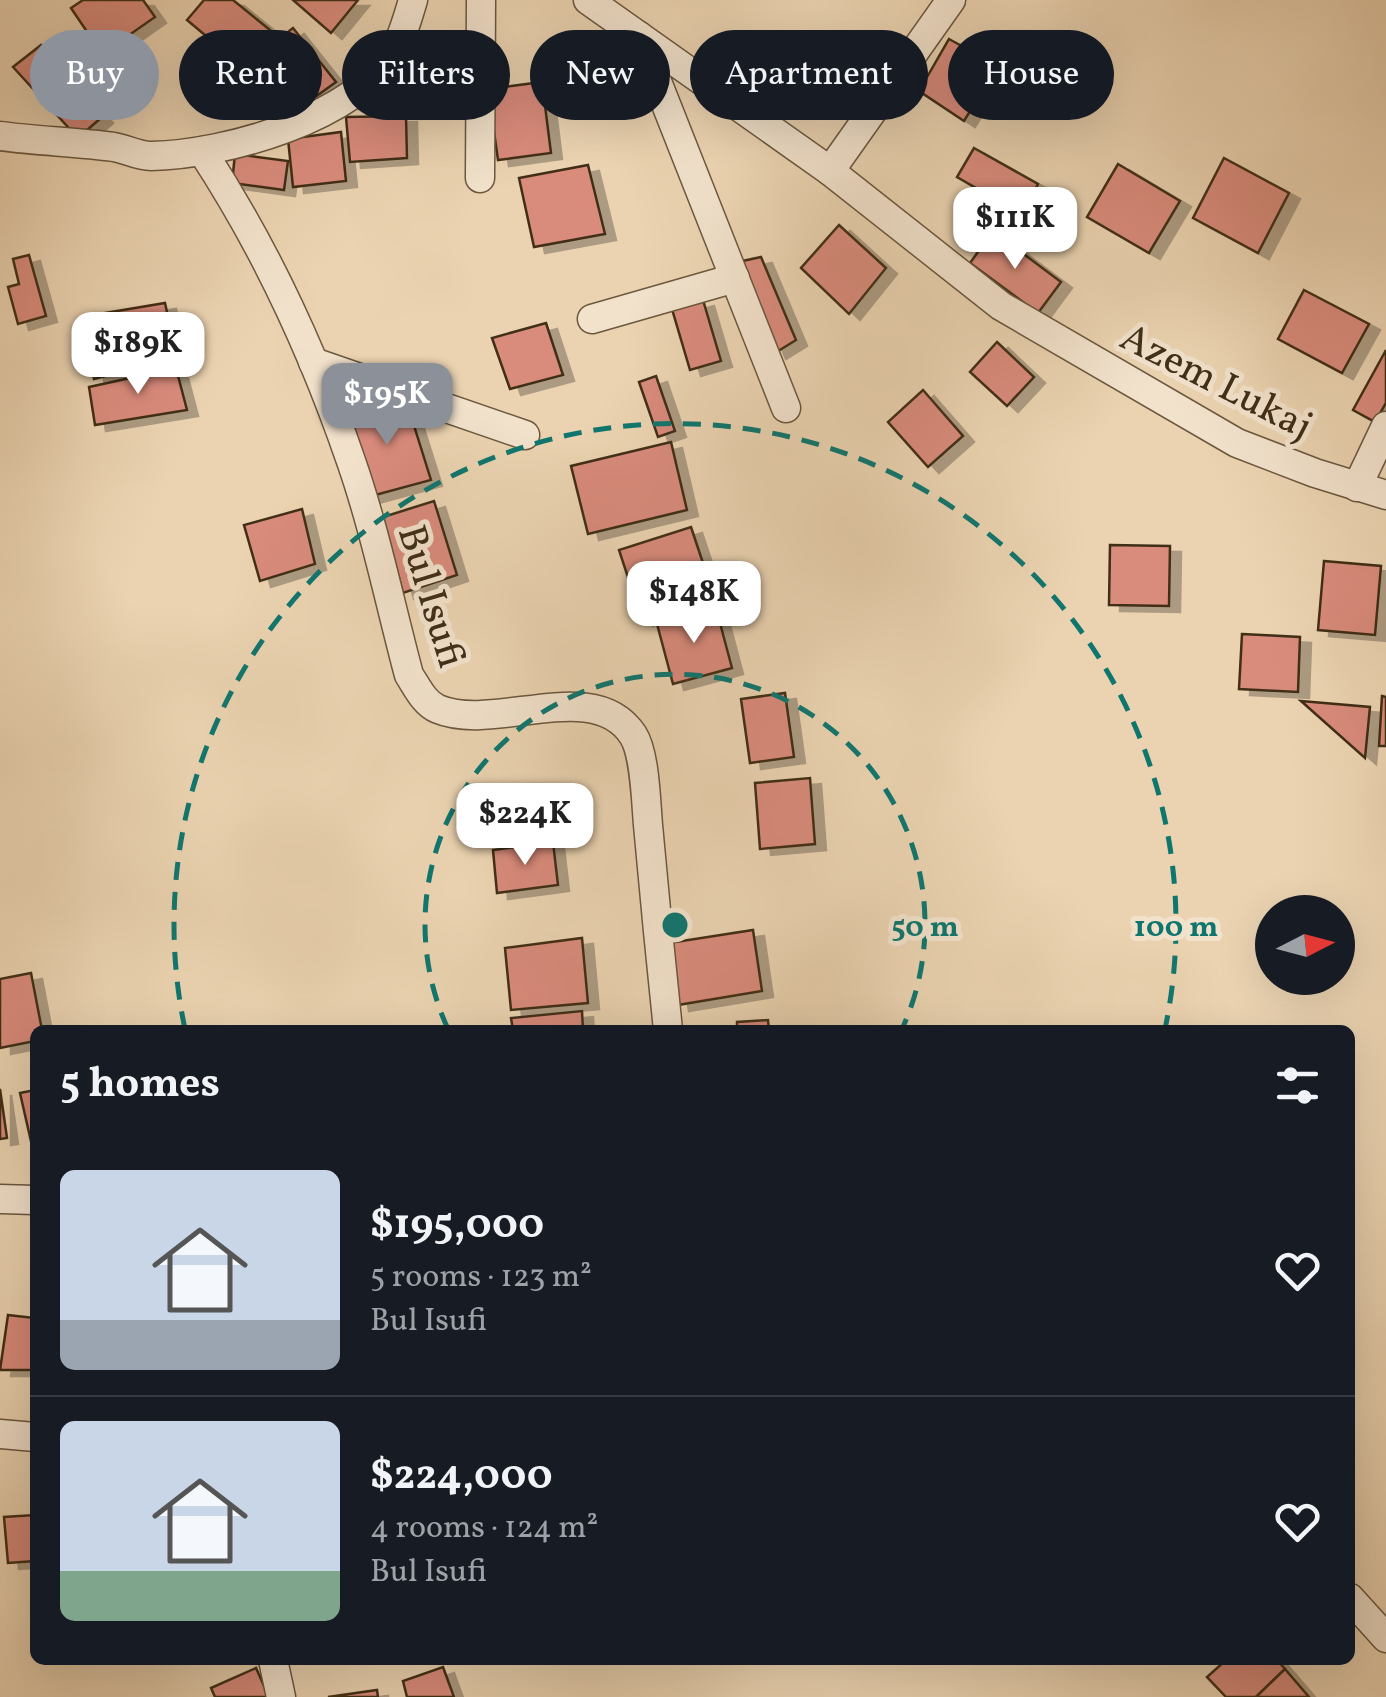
<!DOCTYPE html>
<meta charset="utf-8">
<style>
:root{--surface:#171b24;--page:#20242c;--text:#f1f3f6;--muted:#9ea1a6;--line:#363941;--accent:#8c9099}
body{margin:0;font-family:Vollkorn,serif;background:var(--page);color:var(--text);height:100vh;display:flex;flex-direction:column;font-size:38px;white-space:nowrap}
*{box-sizing:border-box;margin:0}
p{font-size:32px;color:var(--muted)}
.icon{flex:none;width:55px;height:55px;fill:none;stroke:currentColor;stroke-width:2;stroke-linecap:round;stroke-linejoin:round}
.map{position:relative;flex:1;overflow:hidden}
.details{position:absolute;left:30px;top:1025px;width:1325px;height:640px;display:flex;flex-direction:column;background:var(--surface);border-radius:15px;box-shadow:0 10px 40px #0002}
.details>*{flex:none}
.banner{position:absolute;left:30px;top:30px;width:1328px;height:90px;display:flex;gap:20px}
.needle{width:65px;rotate:84deg}
.tools{position:absolute;left:1255px;top:895px;display:grid;gap:20px}
.tools a{display:grid;place-items:center;width:100px;height:100px;border-radius:50%;background:var(--surface);box-shadow:0 10px 40px #0002;font-size:50px}
.price{position:absolute;translate:-50% -85px;padding:0 22px;border-radius:20px;background:#fff;color:#222;font-size:32px;line-height:65px;filter:drop-shadow(0 2px 5px #0008)}
.price::after{content:'';position:absolute;left:50%;top:60px;width:30px;height:22px;margin-left:-15px;background:inherit;clip-path:polygon(0 0,100% 0,50% 100%)}
.price.on{background:var(--accent);color:#fff}
ul{padding:0;list-style:none}
li{display:flex;align-items:center;gap:30px;height:250px;padding:0 30px}
li+li{border-top:2px solid var(--line)}
li span{display:grid;place-items:center;flex:none;width:280px;height:200px;border-radius:15px;color:#555}
li>.icon{margin-inline-start:auto}
span .icon{width:120px;height:120px;fill:#fffc;stroke-width:1}
li b{font-size:42px}
h2{display:flex;justify-content:space-between;align-items:center;height:120px;padding:0 30px;font-size:42px}
.tag{padding:0 35px;border-radius:45px;background:var(--surface);box-shadow:0 10px 40px #0002;font-size:35px;line-height:90px}
.tag.on{background:var(--accent);color:#fff}
.map>svg:first-child{display:block}
.building{fill:#d98b7b;stroke:#402f18;stroke-width:2.5;filter:url(#shadow)}
.lines{fill:none;stroke-linecap:round;stroke-linejoin:round}
.minor-casing{stroke:#6b583e;stroke-width:31}
.minor{stroke:#f2e2cc;stroke-width:28}
.ring{fill:none;stroke:#0f766e;stroke-width:5;stroke-dasharray:18 12}
.labels{text-anchor:middle;stroke-width:10;stroke-linejoin:round;paint-order:stroke}
.street-label{font-size:40px;fill:#402f18;stroke:#f2e2cc}
.centre{fill:#0f766e;stroke:#f2e2cc;stroke-width:5}
.ring-label{font-size:30px;text-anchor:middle;font-weight:bold;fill:#0f766e;stroke:#f2e2cc;stroke-width:10;stroke-linejoin:round;paint-order:stroke}
</style>
<div class="map">
<svg width="1386" height="1697" viewBox="0 0 1386 1697">
<defs>
<filter id="shadow"><feDropShadow dx="11" dy="6" stdDeviation="0" flood-color="#0004"/></filter>
</defs>
<rect width="100%" height="100%" fill="#ebd3b1"/>
<filter id="stains"><feTurbulence type="fractalNoise" baseFrequency=".002" numOctaves="4"/><feColorMatrix values="0 0 0 0 .2 0 0 0 0 .09 0 0 0 0 .02 0 0 0 .5 -.17"/></filter>
<radialGradient id="worn" r=".72"><stop offset=".6" stop-color="#630" stop-opacity="0"/><stop offset="1" stop-color="#630" stop-opacity=".3"/></radialGradient>
<g class="building">
<polygon points="83,0 143,0 155,17 102,54 71,8"/>
<polygon points="204,0 233,0 270,30 242,66 187,20"/>
<polygon points="293,0 358,0 331,33"/>
<polygon points="293,28 336,82 293,113 255,58"/>
<polygon points="949,39 998,66 964,121 919,91"/>
<polygon points="616,43 622,78 556,82 553,49"/>
<polygon points="41,45 102,117 78,138 13,67"/>
<polygon points="542,82 551,153 498,160 488,89"/>
<polygon points="406,116 407,158 350,162 346,117"/>
<polygon points="341,132 346,181 293,187 288,139"/>
<polygon points="974,148 1038,184 1021,214 957,177"/>
<polygon points="235,154 288,161 284,190 232,183"/>
<polygon points="1224,158 1289,193 1258,253 1193,218"/>
<polygon points="1118,164 1180,201 1149,253 1087,217"/>
<polygon points="588,165 605,234 534,247 519,178"/>
<polygon points="839,225 886,268 849,314 801,268"/>
<polygon points="993,231 1061,282 1038,313 970,263"/>
<polygon points="29,255 46,316 18,324 8,287 19,284 13,259"/>
<polygon points="761,257 796,340 775,353 738,262"/>
<polygon points="1304,290 1369,324 1342,373 1278,339"/>
<polygon points="703,300 721,361 690,370 672,309"/>
<polygon points="165,303 177,358 94,379 81,317"/>
<polygon points="546,323 563,375 510,389 492,338"/>
<polygon points="997,342 1034,377 1007,406 970,372"/>
<polygon points="1386,350 1386,403 1375,422 1353,410"/>
<polygon points="176,368 187,410 95,425 89,387"/>
<polygon points="656,376 675,431 658,437 639,382"/>
<polygon points="923,390 963,436 928,467 888,422"/>
<polygon points="406,400 431,480 368,497 343,415"/>
<polygon points="671,442 687,510 588,534 571,466"/>
<polygon points="434,501 457,575 403,593 383,517"/>
<polygon points="302,509 315,564 260,581 244,525"/>
<polygon points="691,527 714,596 642,620 619,550"/>
<polygon points="1110,545 1170,546 1169,606 1109,605"/>
<polygon points="1324,561 1381,566 1375,635 1318,630"/>
<polygon points="716,608 732,668 673,684 657,624"/>
<polygon points="1242,634 1300,637 1298,692 1239,689"/>
<polygon points="785,693 794,757 750,763 741,699"/>
<polygon points="1382,696 1386,697 1386,746 1379,746"/>
<polygon points="1301,701 1370,707 1365,758"/>
<polygon points="810,778 815,844 760,849 755,783"/>
<polygon points="553,842 558,885 497,893 493,850"/>
<polygon points="753,930 762,991 678,1005 669,943"/>
<polygon points="582,938 588,1003 511,1010 505,948"/>
<polygon points="31,973 42,1030 35,1030 35,1041 0,1048 0,979"/>
<polygon points="582,1011 583,1030 513,1030 511,1018"/>
<polygon points="768,1020 769,1030 737,1030 737,1022"/>
<polygon points="0,1089 7,1138 0,1139"/>
<polygon points="35,1090 35,1159 20,1093"/>
<polygon points="8,1315 35,1318 35,1370 0,1370"/>
<polygon points="35,1515 35,1561 8,1563 4,1517"/>
<polygon points="1226,1660 1277,1660 1285,1669 1256,1697 1226,1697 1207,1677"/>
<polygon points="443,1667 454,1697 407,1697 403,1681"/>
<polygon points="256,1668 269,1697 215,1697 211,1688"/>
<polygon points="1285,1669 1309,1697 1256,1697"/>
<polygon points="377,1690 378,1697 328,1697"/>
</g>
<g class="lines">
<g class="minor-casing">
<g id="minor">
<polyline points="588,0 830,171 1001,306 1237,443 1315,473 1386,495"/>
<polyline points="639,36 786,408"/>
<path d="M0,136C38,141 76,142 114,147C126,149 138,156 151,156C223,155 358,118 395,50C403,35 408,17 413,0"/>
<path d="M202,151C265,247 314,353 351,461C375,530 390,604 409,675C417,687 424,703 438,709C495,733 594,675 633,735C645,753 646,802 648,825C654,893 661,962 668,1030"/>
<polyline points="830,171 951,0"/>
<polyline points="480,178 481,0"/>
<polyline points="592,319 735,278"/>
<polyline points="313,362 525,435"/>
<polyline points="1357,487 1386,426"/>
<polyline points="0,1199 35,1200"/>
<polyline points="0,1434 35,1437"/>
<polyline points="1350,1598 1386,1638"/>
<polyline points="273,1660 281,1697"/>
</g>
</g>
<use href="#minor" class="minor"/>
</g>
<g class="ring">
<path d="M448 1029A250 250 0 1 1 902 1029"/>
<path d="M185 1029A501 501 0 1 1 1165 1029"/>
</g>
<g class="labels">
<g class="street-label">
<text transform="translate(1217 380) rotate(27)" y="14">Azem Lukaj</text>
<text transform="translate(433 596) rotate(73)" y="14">Bul Isufi</text>
</g>
</g>
<circle cx="675" cy="925" r="15" class="centre"/>
<g class="ring-label">
<text x="925" y="936">50 m</text>
<text x="1176" y="936">100 m</text>
</g>
<rect width="100%" height="100%" filter="url(#stains)"/>
<rect width="100%" height="100%" fill="url(#worn)"/>
</svg>
<div class="tools">
<a><svg class="needle" viewBox="-14 -14 28 28"><path d="M0-13l5 13h-10z" fill="#e53935"/><path d="M0 13l5-13h-10z" fill="#9ea1a6"/></svg></a>
</div>
<b class="price" style="left:1015px;top:272px">$111K</b>
<b class="price" style="left:138px;top:397px">$189K</b>
<b class="price on" style="left:387px;top:448px">$195K</b>
<b class="price" style="left:694px;top:646px">$148K</b>
<b class="price" style="left:525px;top:868px">$224K</b>
<div class="banner">
<a class="tag on">Buy</a>
<a class="tag">Rent</a>
<a class="tag">Filters</a>
<a class="tag">New</a>
<a class="tag">Apartment</a>
<a class="tag">House</a>
</div>
<section class="details">
<h2>5 homes<svg class="icon" aria-label="filters" viewBox="0 0 24 24"><path d="M4 7h16M4 17h16"/><circle cx="9" cy="7" r="2"/><circle cx="15" cy="17" r="2"/></svg></h2>
<ul>
<li><span style="background:linear-gradient(#c9d6e8 75%,#9aa5b1 0)"><svg class="icon" aria-label="home" viewBox="0 0 24 24"><path d="M3 11l9-7 9 7M6 9v11h12V9"/></svg></span><div><b>$195,000</b><p>5 rooms · 123 m²</p><p>Bul Isufi</p></div><svg class="icon" aria-label="heart" viewBox="0 0 24 24"><path d="M12 20l-8-8c-3-5 5-10 8-4 3-6 11-1 8 4z"/></svg></li>
<li><span style="background:linear-gradient(#c9d6e8 75%,#7fa58c 0)"><svg class="icon" aria-label="home" viewBox="0 0 24 24"><path d="M3 11l9-7 9 7M6 9v11h12V9"/></svg></span><div><b>$224,000</b><p>4 rooms · 124 m²</p><p>Bul Isufi</p></div><svg class="icon" aria-label="heart" viewBox="0 0 24 24"><path d="M12 20l-8-8c-3-5 5-10 8-4 3-6 11-1 8 4z"/></svg></li>
</ul>
</section>
</div>
